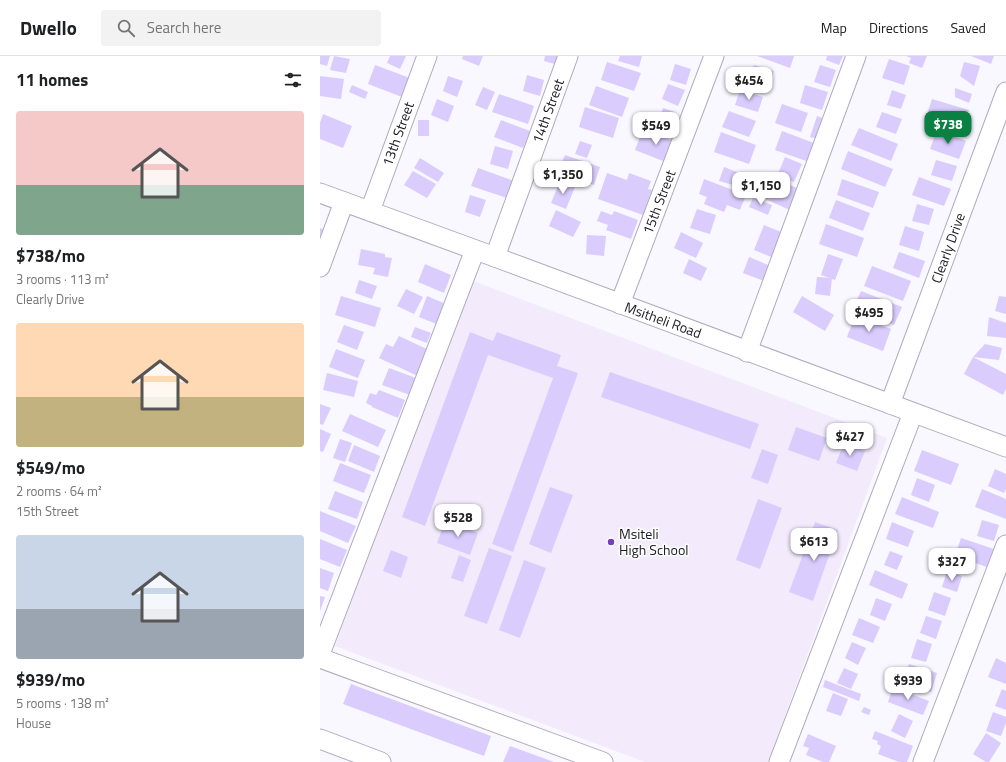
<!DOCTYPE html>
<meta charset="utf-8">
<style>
:root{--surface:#fff;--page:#f2f2f2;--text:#202124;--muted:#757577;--line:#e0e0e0;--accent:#0b8043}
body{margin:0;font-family:"Titillium Web",sans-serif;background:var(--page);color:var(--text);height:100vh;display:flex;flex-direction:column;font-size:15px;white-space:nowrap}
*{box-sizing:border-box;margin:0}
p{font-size:13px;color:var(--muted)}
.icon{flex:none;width:22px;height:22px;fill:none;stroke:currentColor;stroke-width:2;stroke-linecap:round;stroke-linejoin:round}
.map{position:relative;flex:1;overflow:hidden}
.details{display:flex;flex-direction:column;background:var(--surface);width:320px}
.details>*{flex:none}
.price{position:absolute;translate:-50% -34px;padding:0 9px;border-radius:8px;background:#fff;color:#222;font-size:13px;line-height:26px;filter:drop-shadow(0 1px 2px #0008)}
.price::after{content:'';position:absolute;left:50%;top:24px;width:12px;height:9px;margin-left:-6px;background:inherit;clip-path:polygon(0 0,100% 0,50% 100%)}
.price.active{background:var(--accent);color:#fff}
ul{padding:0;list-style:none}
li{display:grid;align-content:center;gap:8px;height:212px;padding:0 16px}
li span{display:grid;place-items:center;height:124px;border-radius:4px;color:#555}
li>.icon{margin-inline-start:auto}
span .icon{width:72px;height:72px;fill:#fffc;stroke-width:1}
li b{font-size:17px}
h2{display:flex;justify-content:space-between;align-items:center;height:48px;padding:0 16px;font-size:17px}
header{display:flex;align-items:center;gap:24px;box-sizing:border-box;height:56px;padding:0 20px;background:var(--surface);border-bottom:1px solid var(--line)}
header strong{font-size:19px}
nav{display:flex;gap:22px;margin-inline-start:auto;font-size:14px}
.search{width:280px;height:36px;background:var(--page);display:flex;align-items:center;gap:10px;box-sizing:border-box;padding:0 14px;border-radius:4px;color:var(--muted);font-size:15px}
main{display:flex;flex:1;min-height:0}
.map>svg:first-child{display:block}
.education{fill:#f3ebfc}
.building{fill:#dacdfd}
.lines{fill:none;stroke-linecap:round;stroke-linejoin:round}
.street-casing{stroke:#afabbd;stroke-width:21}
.street{stroke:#fff;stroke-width:19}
.poi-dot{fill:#7540b6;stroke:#fff;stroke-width:1.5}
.labels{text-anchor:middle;stroke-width:3;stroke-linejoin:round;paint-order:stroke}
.street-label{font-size:14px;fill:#1b1920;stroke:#fff}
.poi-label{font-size:14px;fill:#1b1920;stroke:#fff;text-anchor:start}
</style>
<header>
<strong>Dwello</strong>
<div class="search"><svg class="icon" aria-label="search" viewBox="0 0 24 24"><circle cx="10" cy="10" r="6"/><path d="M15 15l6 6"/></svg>Search here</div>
<nav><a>Map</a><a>Directions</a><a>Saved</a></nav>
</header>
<main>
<section class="details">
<h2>11 homes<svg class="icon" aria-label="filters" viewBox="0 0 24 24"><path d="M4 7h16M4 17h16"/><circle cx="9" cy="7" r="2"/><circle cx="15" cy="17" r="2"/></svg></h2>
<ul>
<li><span style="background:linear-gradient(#f6c9c9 60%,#7fa58c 0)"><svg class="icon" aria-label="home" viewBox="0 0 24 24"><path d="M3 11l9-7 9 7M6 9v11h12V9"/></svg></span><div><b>$738/mo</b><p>3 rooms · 113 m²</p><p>Clearly Drive</p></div></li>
<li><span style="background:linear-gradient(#ffd9b3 60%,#c2b280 0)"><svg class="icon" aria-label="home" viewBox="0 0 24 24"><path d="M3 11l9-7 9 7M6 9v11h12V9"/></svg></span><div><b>$549/mo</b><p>2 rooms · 64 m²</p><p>15th Street</p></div></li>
<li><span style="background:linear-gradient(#c9d6e8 60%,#9aa5b1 0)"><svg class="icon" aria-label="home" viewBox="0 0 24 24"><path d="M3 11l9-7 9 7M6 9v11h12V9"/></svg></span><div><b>$939/mo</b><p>5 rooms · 138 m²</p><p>House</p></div></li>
</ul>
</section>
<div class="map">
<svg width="686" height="706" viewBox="0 0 686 706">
<rect width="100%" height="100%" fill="#f9f7ff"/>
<polygon class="education" points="148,223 567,382 448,706 325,706 15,590"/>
<g class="building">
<polygon points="0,0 10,0 7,10 0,8"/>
<polygon points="14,0 30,3 26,17 10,14"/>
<polygon points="70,0 86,0 80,13 67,7"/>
<polygon points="143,0 163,0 159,10 142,3"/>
<polygon points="225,0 244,0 242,10 224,5"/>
<polygon points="300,0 322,0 319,11 298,5"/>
<polygon points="437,0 474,0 470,12"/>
<polygon points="507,0 523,0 519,9 506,4"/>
<polygon points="586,0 607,0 602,12 589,7 591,2"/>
<polygon points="651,0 674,0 671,8"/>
<polygon points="569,3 590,10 584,29 562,22"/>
<polygon points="287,6 321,17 314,35 281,24"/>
<polygon points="644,6 660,10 654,30 640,20"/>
<polygon points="355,8 371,13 366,29 350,24"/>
<polygon points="55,9 90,22 82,41 48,28"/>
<polygon points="434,9 454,15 449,32 429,26"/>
<polygon points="500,9 516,14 510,31 494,26"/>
<polygon points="207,19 224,24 220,40 203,35"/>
<polygon points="0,20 24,23 21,43 0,40"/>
<polygon points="128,20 143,25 137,41 123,35"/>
<polygon points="348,28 365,34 358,50 342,43"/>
<polygon points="32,29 48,36 45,43 29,36"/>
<polygon points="485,29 508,36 502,54 480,47"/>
<polygon points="276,30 309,42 302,61 269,49"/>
<polygon points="163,31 175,36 167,54 155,49"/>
<polygon points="635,32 652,38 649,47 635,41"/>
<polygon points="420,34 443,41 438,56 415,49"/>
<polygon points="572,34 586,39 581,53 567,49"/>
<polygon points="179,38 214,50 208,68 172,56"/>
<polygon points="117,43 134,50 128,66 111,59"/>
<polygon points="612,43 649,54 642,76 605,64"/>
<polygon points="462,48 488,57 481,76 455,67"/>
<polygon points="265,51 299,62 293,82 259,71"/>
<polygon points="343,52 355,56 347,77 336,73"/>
<polygon points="409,55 436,65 429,81 402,71"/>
<polygon points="562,56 582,63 576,78 556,71"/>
<polygon points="3,58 32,70 23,92 0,83 0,67"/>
<polygon points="497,60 508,64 501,84 490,81"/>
<rect x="98" y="64" width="11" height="16"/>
<polygon points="181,64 210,75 203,92 174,81"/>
<polygon points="539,72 578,88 571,105 531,89"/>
<polygon points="323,73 356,86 348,107 315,94"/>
<polygon points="617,74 646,85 639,103 610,93"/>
<polygon points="462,75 499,89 492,107 455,94"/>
<polygon points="401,76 436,89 429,108 394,96"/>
<polygon points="260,85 272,89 267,102 255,98"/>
<polygon points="175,90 193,95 188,113 170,108"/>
<polygon points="528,95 573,113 565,131 521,113"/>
<polygon points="245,99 280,111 274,129 238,116"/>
<polygon points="465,101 482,108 474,126 457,120"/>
<polygon points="100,102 124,117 118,126 94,112"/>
<polygon points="616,104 637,110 632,125 611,119"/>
<polygon points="404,111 417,116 413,129 399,125"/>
<polygon points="158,112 194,125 187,142 151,130"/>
<polygon points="93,115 116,128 107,142 84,129"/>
<polygon points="287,117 307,124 309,117 331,125 328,133 332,134 323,159 278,143"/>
<polygon points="452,121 481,134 472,155 443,142"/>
<polygon points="599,121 631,133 624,150 592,139"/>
<polygon points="384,123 426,139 420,154 407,149 404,156 384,148 387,141 379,138"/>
<polygon points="522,123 559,136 553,152 517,139"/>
<polygon points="240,125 255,131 246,153 231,147"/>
<polygon points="150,139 166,144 160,161 145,156"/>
<polygon points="433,142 452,149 448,159 429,151"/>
<polygon points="516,144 550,157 543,175 509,162"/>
<polygon points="597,148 614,153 609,169 592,165"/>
<polygon points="377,153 396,159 390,178 370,172"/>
<polygon points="236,154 261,166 253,181 229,170"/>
<polygon points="281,155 292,159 294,155 318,164 311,183 286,174 288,169 277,165"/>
<polygon points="506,168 544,182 537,201 499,188"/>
<polygon points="444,169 466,178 456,203 434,194"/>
<polygon points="585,170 604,176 599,195 579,189"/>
<polygon points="0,172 7,175 0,190"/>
<polygon points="361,176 383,187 376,202 354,192"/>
<polygon points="267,179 286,180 284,200 266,198"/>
<polygon points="41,193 65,198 65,201 72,202 68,221 53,218 55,212 38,209"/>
<polygon points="579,196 605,205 599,222 573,212"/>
<polygon points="508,198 523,203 515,224 501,219"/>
<polygon points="429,201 455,212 449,227 423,217"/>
<polygon points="369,203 387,212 381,225 363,217"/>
<polygon points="105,208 131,219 124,237 98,226"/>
<polygon points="552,210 591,225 583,245 544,230"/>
<polygon points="497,221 512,222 510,240 495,238"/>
<polygon points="39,224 57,230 52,243 35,237"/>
<polygon points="86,233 103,241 94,258 77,250"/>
<polygon points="541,235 582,251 574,269 533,253"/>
<polygon points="21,240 61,252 55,271 15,259"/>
<polygon points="107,240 133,251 124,271 99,261"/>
<polygon points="482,240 514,259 505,275 473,256"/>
<polygon points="679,240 686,241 686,258 675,255"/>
<polygon points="535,260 571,273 563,295 527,281"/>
<polygon points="669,261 686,267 686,282 667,280"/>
<polygon points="24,269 44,276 37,294 17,286"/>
<polygon points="95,271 111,277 107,287 91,281"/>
<polygon points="150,276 173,285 177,276 241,299 237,310 258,317 193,496 172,488 233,322 168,299 105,470 82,461"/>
<polygon points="79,280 111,295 102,322 59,302 66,288 73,291"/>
<polygon points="665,288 682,292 679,304 653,301"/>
<polygon points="16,293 45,304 38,322 9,311"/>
<polygon points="653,301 686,318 686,333 683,339 644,318"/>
<polygon points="69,312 96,322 90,339 62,329"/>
<polygon points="290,316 439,368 430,393 281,341"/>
<polygon points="7,317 38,325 34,341 3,334"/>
<polygon points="59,334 85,344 78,362 52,351 52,350 46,347 50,337 56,339"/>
<polygon points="0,348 11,352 3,369 0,368"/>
<polygon points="30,358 66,374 58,391 22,375"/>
<polygon points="476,371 507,382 499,405 468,394"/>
<polygon points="0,373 11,378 3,396 0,395"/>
<polygon points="20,383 32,387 25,406 13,402"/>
<polygon points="524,387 545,395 537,415 516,407"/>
<polygon points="34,389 60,400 54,416 28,405"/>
<polygon points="442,393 458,399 448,428 431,422"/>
<polygon points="602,394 639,408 631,429 594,415"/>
<polygon points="20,407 51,419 44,437 13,425"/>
<polygon points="675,413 686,418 686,433 684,437 668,430"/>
<polygon points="597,422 615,429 609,446 591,439"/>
<polygon points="230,431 253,439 231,497 209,488"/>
<polygon points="662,433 686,443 686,463 655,451"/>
<polygon points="15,435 43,446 37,463 8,453"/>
<polygon points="582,441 619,456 613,472 575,458"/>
<polygon points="438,443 462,452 440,513 416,504"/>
<polygon points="0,455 36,470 28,487 0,475"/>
<polygon points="662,464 679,469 674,485 657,480"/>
<polygon points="125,465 158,477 150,499 117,487"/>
<polygon points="495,466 518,474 493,545 469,536"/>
<polygon points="572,466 594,475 588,491 566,483"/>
<polygon points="641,482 674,493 667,511 635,500"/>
<polygon points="0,483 27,494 20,511 0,503"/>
<polygon points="169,492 192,500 167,568 144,560"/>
<polygon points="71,494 88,501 81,522 63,515"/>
<polygon points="570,495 583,500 577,514 564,509"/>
<polygon points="139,499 151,504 143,526 131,522"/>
<polygon points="204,504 226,512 200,582 179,574"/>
<polygon points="0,512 14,517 8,535 0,532"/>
<polygon points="555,514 588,528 582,543 549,529"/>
<polygon points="627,515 642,520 637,536 622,531"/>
<polygon points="614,536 631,542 625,560 608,554"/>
<polygon points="0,540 5,541 0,555"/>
<polygon points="556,542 572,548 565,565 550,559"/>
<polygon points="606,560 622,565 616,583 600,577"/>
<polygon points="539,562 560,571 553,587 532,579"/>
<polygon points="597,583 612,588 606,606 591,602"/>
<polygon points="532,586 546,592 538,609 525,602"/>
<polygon points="676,602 686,607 686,628 668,621"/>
<polygon points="589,608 617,617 611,636 582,627"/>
<polygon points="524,612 538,618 531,633 517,627"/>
<polygon points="505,624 541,638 539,645 503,631"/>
<polygon points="31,628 171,680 164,700 23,648"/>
<polygon points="573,631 609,645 603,659 568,646"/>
<polygon points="682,633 686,635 686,654 675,650"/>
<polygon points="513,637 528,643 521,660 506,655"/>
<polygon points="544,651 551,654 549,659 541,656"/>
<polygon points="673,656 686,661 686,667 681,680 666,675"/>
<polygon points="579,658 593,665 585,682 571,675"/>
<polygon points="555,675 593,690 587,706 579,706 558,698 561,690 557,688 558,685 552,683"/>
<polygon points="666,677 681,687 669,706 666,706 653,698"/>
<polygon points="488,678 516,690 509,706 503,706 486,699 489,692 483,690"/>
<polygon points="190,690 234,706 183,706"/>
</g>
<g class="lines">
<g class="street-casing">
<g id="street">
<polyline points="0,137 175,201 686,391"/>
<polyline points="50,155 107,0"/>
<polyline points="175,201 248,0"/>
<polyline points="0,211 24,146"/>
<polyline points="300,248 394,0"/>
<polyline points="427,296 536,0"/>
<polyline points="570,348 686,36"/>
<polyline points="0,598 155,194"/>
<polyline points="0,602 283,706"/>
<polyline points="0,683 61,706"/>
<polyline points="459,706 593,357"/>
<polyline points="603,706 686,489"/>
</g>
</g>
<use href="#street" class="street"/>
</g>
<circle class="poi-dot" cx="291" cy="486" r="4"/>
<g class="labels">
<g class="street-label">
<text transform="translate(228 55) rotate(-70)" y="5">14th Street</text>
<text transform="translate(78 78) rotate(-70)" y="5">13th Street</text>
<text transform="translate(339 146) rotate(-69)" y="5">15th Street</text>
<text transform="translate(628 192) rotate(-70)" y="5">Clearly Drive</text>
<text transform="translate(343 264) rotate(20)" y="5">Msitheli Road</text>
</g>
<g class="poi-label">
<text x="299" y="483">Msiteli<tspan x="299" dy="16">High School</tspan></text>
</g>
</g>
</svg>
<b class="price" style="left:429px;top:45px">$454</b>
<b class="price active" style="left:628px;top:89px">$738</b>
<b class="price" style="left:336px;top:90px">$549</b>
<b class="price" style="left:243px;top:139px">$1,350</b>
<b class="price" style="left:441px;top:150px">$1,150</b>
<b class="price" style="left:549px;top:277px">$495</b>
<b class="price" style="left:530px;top:401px">$427</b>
<b class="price" style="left:138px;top:482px">$528</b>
<b class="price" style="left:494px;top:506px">$613</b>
<b class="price" style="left:632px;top:526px">$327</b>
<b class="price" style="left:588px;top:645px">$939</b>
</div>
</main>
